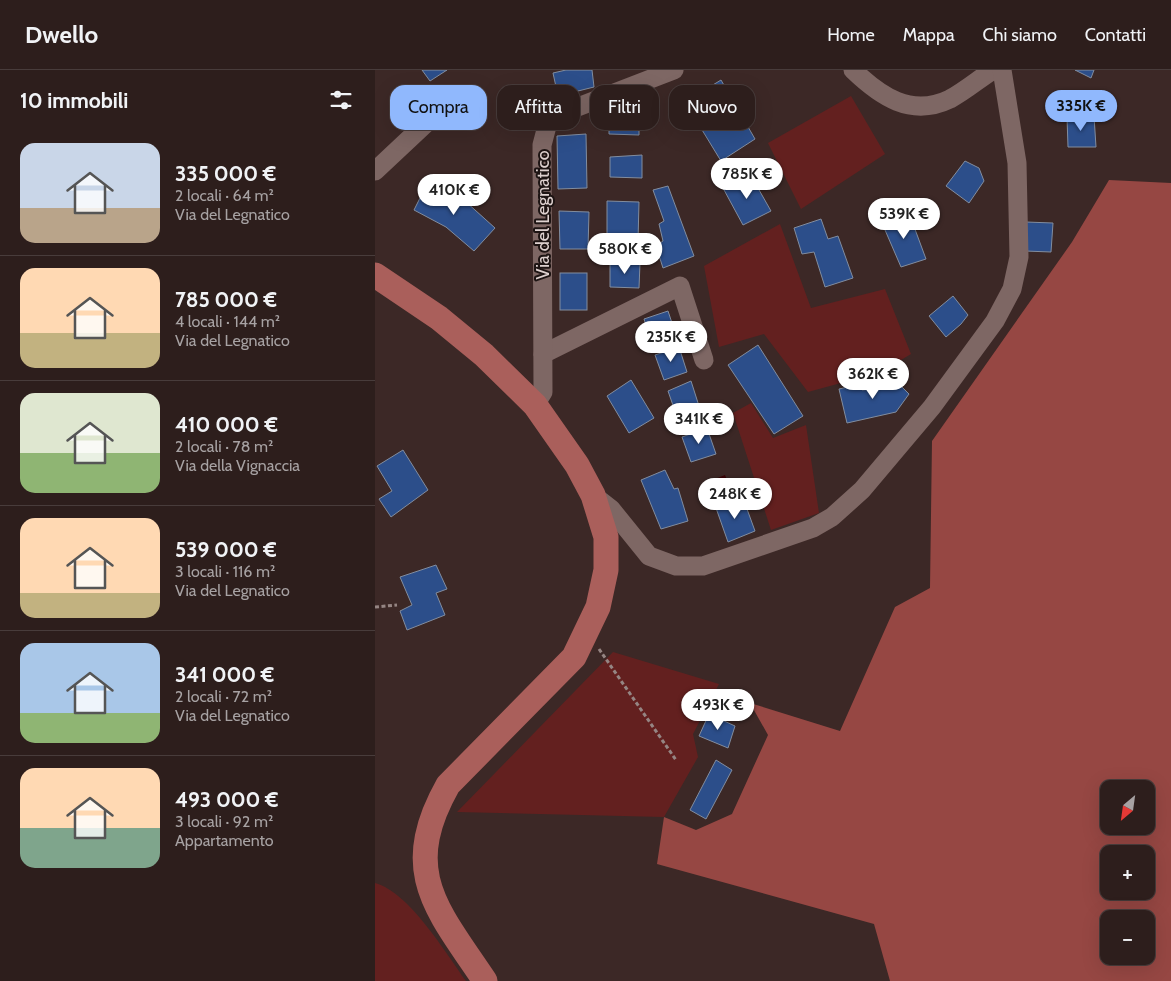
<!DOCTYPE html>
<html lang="it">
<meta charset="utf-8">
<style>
:root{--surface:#2d1e1c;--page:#392b29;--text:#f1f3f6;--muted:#a7a2a3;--line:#483c3b;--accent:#90b8fd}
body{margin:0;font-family:Cabin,sans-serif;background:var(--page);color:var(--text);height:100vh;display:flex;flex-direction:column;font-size:19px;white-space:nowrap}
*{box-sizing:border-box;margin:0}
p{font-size:16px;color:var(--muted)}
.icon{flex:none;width:28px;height:28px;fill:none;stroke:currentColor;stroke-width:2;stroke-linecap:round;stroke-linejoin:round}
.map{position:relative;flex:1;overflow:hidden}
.sheet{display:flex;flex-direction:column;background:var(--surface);width:375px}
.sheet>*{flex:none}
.top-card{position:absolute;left:15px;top:15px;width:475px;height:45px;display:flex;gap:10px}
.needle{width:32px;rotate:209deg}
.tools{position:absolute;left:725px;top:710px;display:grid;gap:10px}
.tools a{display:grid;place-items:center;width:55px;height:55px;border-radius:10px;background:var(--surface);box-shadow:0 5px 20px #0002,0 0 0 1px var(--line);font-size:25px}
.price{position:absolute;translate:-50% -42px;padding:0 11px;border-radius:18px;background:#fff;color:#222;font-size:16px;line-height:32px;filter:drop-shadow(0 1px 2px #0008)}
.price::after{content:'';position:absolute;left:50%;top:30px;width:15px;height:11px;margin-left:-8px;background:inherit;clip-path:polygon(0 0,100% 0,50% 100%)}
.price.current{background:var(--accent);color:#111}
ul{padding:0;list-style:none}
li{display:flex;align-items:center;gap:15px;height:125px;padding:0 20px}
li+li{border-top:1px solid var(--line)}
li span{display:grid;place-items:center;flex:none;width:140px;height:100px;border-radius:15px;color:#555}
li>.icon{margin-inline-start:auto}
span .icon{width:60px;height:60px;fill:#fffc;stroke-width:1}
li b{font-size:21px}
h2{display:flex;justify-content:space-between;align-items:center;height:60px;padding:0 20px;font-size:21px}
.tag{padding:0 18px;border-radius:15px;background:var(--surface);box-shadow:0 5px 20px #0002,0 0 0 1px var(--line);font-size:18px;line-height:45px}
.tag.current{background:var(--accent);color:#111}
header{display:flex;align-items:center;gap:30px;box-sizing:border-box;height:70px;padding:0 25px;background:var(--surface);border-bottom:1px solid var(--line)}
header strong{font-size:24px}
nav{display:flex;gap:28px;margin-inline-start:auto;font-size:18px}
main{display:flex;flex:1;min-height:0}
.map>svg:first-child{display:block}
.green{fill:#63201f}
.forest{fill:#964743;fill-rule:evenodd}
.water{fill:#3b0306}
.building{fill:#2c4e8a;stroke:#828d9f}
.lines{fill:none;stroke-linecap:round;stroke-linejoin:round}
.path{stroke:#958583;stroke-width:3;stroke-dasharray:4 2.5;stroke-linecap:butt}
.minor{stroke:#7e6764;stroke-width:19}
.major{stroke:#aa5f5b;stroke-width:25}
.labels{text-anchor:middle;stroke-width:4;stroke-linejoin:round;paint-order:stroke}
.street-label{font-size:18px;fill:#ded1cf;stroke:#1d1413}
</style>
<header>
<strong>Dwello</strong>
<nav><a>Home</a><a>Mappa</a><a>Chi siamo</a><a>Contatti</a></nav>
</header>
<main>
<section class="sheet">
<h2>10 immobili<svg class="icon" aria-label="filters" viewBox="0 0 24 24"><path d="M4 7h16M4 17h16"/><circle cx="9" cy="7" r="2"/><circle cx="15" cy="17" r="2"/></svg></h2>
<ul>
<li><span style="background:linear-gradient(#c9d6e8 65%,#b9a48a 0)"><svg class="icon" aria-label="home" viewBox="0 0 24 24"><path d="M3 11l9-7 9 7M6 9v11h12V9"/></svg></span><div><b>335 000 €</b><p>2 locali · 64 m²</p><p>Via del Legnatico</p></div></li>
<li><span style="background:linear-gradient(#ffd9b3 65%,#c2b280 0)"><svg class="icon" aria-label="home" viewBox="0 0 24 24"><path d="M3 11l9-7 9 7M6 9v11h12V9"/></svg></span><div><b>785 000 €</b><p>4 locali · 144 m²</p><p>Via del Legnatico</p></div></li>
<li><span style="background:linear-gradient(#dfe7d0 60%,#8fb573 0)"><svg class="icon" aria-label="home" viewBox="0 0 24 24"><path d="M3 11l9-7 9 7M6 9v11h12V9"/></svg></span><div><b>410 000 €</b><p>2 locali · 78 m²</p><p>Via della Vignaccia</p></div></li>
<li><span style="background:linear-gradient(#ffd9b3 75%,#c2b280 0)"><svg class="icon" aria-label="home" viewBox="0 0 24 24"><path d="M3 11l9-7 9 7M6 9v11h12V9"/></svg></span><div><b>539 000 €</b><p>3 locali · 116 m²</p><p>Via del Legnatico</p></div></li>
<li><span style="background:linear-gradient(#a9c7e8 70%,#8fb573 0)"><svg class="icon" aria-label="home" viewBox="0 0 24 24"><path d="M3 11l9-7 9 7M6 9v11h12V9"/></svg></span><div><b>341 000 €</b><p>2 locali · 72 m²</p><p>Via del Legnatico</p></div></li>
<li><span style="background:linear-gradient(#ffd9b3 60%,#7fa58c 0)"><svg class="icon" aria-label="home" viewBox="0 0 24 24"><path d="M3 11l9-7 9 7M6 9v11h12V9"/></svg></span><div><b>493 000 €</b><p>3 locali · 92 m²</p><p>Appartamento</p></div></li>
</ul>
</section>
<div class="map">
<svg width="796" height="911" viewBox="0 0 796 911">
<rect width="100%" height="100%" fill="#3c2826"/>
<g class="green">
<polygon points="476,26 510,84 426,139 393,73"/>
<polygon points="405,154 436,238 510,219 536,284 506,302 433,322 389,264 344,277 329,196"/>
<polygon points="376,333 398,368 431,355 444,443 396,460 358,343"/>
<polygon points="238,582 344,614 318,664 323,687 289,747 82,742"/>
<path d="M0,813C34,822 71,883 91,911H0Z"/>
</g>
<path class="forest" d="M734,110L796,113V911H515L499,854L282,794L289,747L321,760L357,744L393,665L375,633L465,661L520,537L555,518L557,371L697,172ZM734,719H771V756H734ZM734,784H771V821H734ZM734,849H771V886H734Z"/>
<polygon class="water" points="350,405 355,417 330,426 327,414"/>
<g class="building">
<polygon points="47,0 72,0 55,11"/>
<polygon points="191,0 217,0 219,17 183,26 178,3"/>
<polygon points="700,0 719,0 716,8"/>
<polygon points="346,10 380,69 346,91 310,32"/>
<polygon points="264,37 264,65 234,64 234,39"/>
<polygon points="719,46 721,77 693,77 692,47"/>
<polygon points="211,64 212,118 183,119 182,66"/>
<polygon points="267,85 267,108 235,107 235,87"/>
<polygon points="590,91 604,98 609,111 594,133 571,116"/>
<polygon points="375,104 396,141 368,155 348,118"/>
<polygon points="53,112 90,131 120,158 99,181 71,157 39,140"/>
<polygon points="293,116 319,186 288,198 281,176 288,171 284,154 289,151 278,120"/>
<polygon points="232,131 264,132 263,171 232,171"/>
<polygon points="184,141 214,142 213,179 185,179"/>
<polygon points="534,143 551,189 526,197 507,153"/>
<polygon points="446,149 453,169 463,166 478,208 450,217 439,182 427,184 419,158"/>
<polygon points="651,152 678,153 676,182 650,181"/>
<polygon points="235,192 265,193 264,218 235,217"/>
<rect x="185" y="203" width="27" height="37"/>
<polygon points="578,226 593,245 586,254 571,267 554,246"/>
<polygon points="293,241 301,265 277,273 269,249"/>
<polygon points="383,275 428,346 399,364 353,295"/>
<polygon points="304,277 312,302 289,310 280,285"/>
<polygon points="513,303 534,324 521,342 472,353 464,319 486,314 487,320 499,319"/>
<polygon points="256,310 279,348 254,363 232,326"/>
<polygon points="316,311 324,336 301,344 293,321"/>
<polygon points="332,358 341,384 316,392 307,367"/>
<polygon points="28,380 53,420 16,447 4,429 17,421 2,396"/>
<polygon points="290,400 299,419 303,418 313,451 286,459 266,410"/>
<polygon points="368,428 380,461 353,472 341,438"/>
<polygon points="61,495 72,519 61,523 70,545 32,560 25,541 37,535 25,507"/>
<polygon points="334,644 360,656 353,678 324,666"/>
<polygon points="341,690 357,700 331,749 315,740"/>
</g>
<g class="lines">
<g class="path">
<polyline points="0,537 22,535"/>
<polyline points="224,579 301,690"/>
</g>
<g class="minor">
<path d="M478,0C505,26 536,48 575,29C590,21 604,9 618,0"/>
<polyline points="0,101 64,41"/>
<polyline points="168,284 305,216 329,290"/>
<polyline points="160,335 168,322 167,75 172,56 182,45 299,0"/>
<polyline points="218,425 236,439 274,486 301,496 328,496 438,458 457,447 487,420 557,337 620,251 637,219 644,187 642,93 627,0"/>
</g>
<path class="major" d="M0,205L64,248L109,285L160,335L202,395L218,425L231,467V500L223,537L199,587L73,715C24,802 62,839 110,911"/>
</g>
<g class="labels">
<g class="street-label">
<text transform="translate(168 145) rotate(-90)" y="6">Via del Legnatico</text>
</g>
</g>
</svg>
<div class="tools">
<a><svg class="needle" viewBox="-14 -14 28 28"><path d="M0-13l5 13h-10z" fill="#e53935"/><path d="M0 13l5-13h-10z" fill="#a7a2a3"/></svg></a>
<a>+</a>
<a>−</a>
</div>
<b class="price current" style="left:706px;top:62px">335K €</b>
<b class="price" style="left:372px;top:130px">785K €</b>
<b class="price" style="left:79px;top:146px">410K €</b>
<b class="price" style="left:529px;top:170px">539K €</b>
<b class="price" style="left:250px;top:205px">580K €</b>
<b class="price" style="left:296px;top:293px">235K €</b>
<b class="price" style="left:498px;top:330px">362K €</b>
<b class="price" style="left:324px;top:375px">341K €</b>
<b class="price" style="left:360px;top:450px">248K €</b>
<b class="price" style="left:343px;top:661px">493K €</b>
<div class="top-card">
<a class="tag current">Compra</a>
<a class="tag">Affitta</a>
<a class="tag">Filtri</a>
<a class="tag">Nuovo</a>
</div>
</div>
</main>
